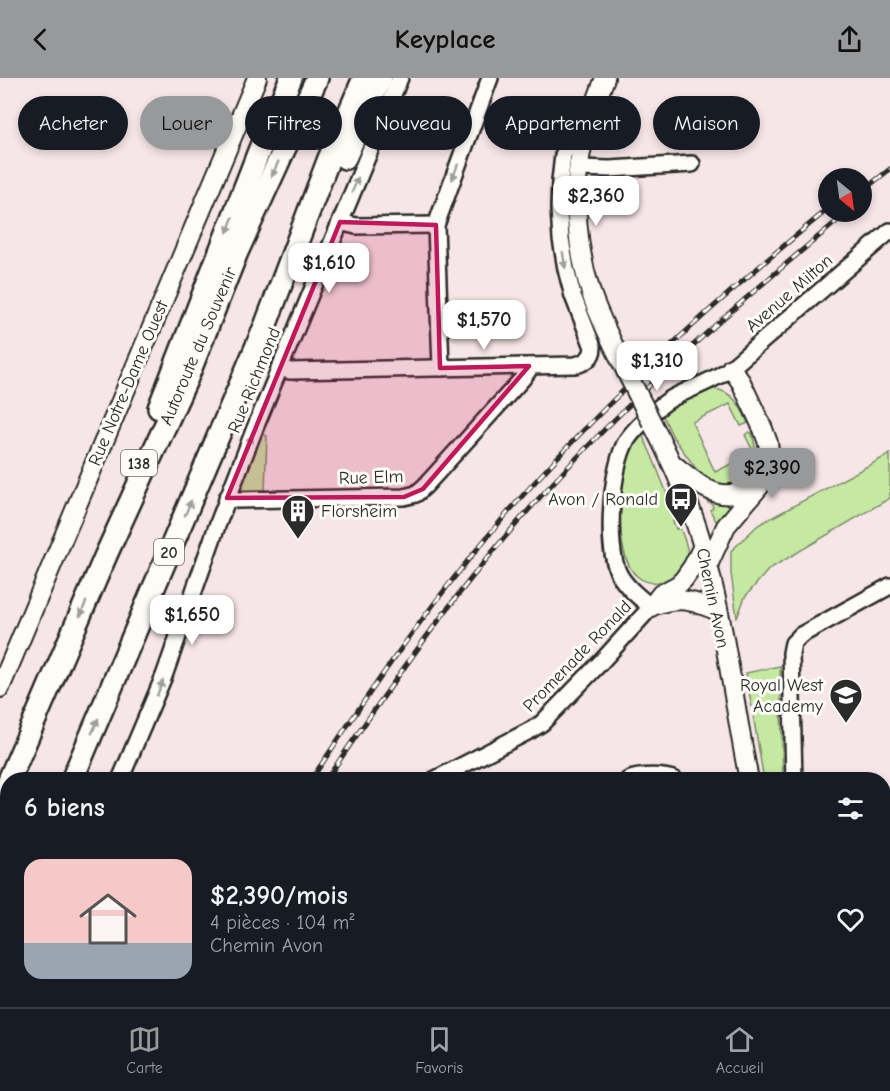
<!DOCTYPE html>
<html lang="fr">
<meta charset="utf-8">
<style>
:root{--surface:#171b24;--page:#242831;--text:#f1f3f6;--muted:#9ea1a6;--line:#363941;--accent:#98999b}
body{margin:0;font-family:"Comic Neue",sans-serif;background:var(--page);color:var(--text);height:100vh;display:flex;flex-direction:column;font-size:22px;white-space:nowrap}
*{box-sizing:border-box;margin:0}
p{font-size:20px;color:var(--muted)}
.icon{flex:none;width:33px;height:33px;fill:none;stroke:currentColor;stroke-width:2;stroke-linecap:round;stroke-linejoin:round}
.map{position:relative;flex:1;overflow:hidden}
.sheet{position:absolute;left:0px;top:694px;width:891px;height:236px;display:flex;flex-direction:column;background:var(--surface);border-radius:24px 24px 0 0;box-shadow:0 3px 9px #0003}
.sheet>*{flex:none}
.banner{position:absolute;left:18px;top:18px;width:855px;height:54px;display:flex;gap:12px}
.needle{width:39px;rotate:151deg}
.controls{position:absolute;left:818px;top:90px;display:grid;gap:12px}
.controls a{display:grid;place-items:center;width:54px;height:54px;border-radius:50%;background:var(--surface);box-shadow:0 3px 9px #0003;font-size:30px}
.price{position:absolute;translate:-50% -51px;padding:0 14px;border-radius:12px;background:#fff;color:#222;font-size:20px;line-height:39px;filter:drop-shadow(0 2px 3px #0008)}
.price::after{content:'';position:absolute;left:50%;top:36px;width:18px;height:14px;margin-left:-9px;background:inherit;clip-path:polygon(0 0,100% 0,50% 100%)}
.price.current{background:var(--accent);color:#111}
ul{padding:0;list-style:none}
li{display:flex;align-items:center;gap:18px;height:150px;padding:0 24px}
li+li{border-top:2px solid var(--line)}
li span{display:grid;place-items:center;flex:none;width:168px;height:120px;border-radius:18px;color:#555}
li>.icon{margin-inline-start:auto}
span .icon{width:72px;height:72px;fill:#fffc;stroke-width:1}
li b{font-size:26px}
h2{display:flex;justify-content:space-between;align-items:center;height:72px;padding:0 24px;font-size:26px}
.tag{padding:0 21px;border-radius:27px;background:var(--surface);box-shadow:0 3px 9px #0003;font-size:21px;line-height:54px}
.tag.current{background:var(--accent);color:#111}
header{display:flex;justify-content:space-between;align-items:center;height:78px;padding:0 24px;background:var(--accent);color:#111;font-size:27px;font-weight:700}
.tab-bar{display:flex;justify-content:space-around;align-items:center;height:84px;border-top:2px solid var(--line);background:var(--surface);font-size:16px;color:var(--muted)}
.tab-bar a{display:grid;justify-items:center;gap:3px}
.tab-bar .current{color:var(--accent)}
.map>svg:first-child{display:block}
.green{fill:#c6e9a2;stroke:#788a66;stroke-width:1.5}
.lines{fill:none;stroke-linecap:round;stroke-linejoin:round}
.minor-casing{stroke:#2b2b2b;stroke-width:20}
.major-casing{stroke:#2b2b2b;stroke-width:22}
.highway-casing{stroke:#2b2b2b;stroke-width:26}
.minor{stroke:#fdfcf7;stroke-width:15}
.major{stroke:#fdfcf7;stroke-width:18}
.highway{stroke:#fdfcf7;stroke-width:21}
.rail-casing{stroke:#2b2b2b;stroke-width:5}
.rail{stroke:#fdfcf7;stroke-width:3;stroke-dasharray:9;stroke-linecap:butt}
.major-bridge-casing{stroke:#2b2b2b;stroke-width:22;stroke-linecap:butt}
.major-bridge{stroke:#fdfcf7;stroke-width:18}
.oneway{fill:#9e9e9b}
.marked{fill:#c2185b;fill-opacity:0.2;stroke:#c2185b;stroke-width:4.5;stroke-linejoin:round}
.labels{text-anchor:middle;stroke-width:6;stroke-linejoin:round;paint-order:stroke}
.shield{fill:#fdfcf7;stroke:#6a6a68;stroke-width:1.5}
.shield-label{font-size:16px;font-weight:bold;fill:#2b2b2b}
.street-label{font-size:18px;fill:#2b2b2b;stroke:#fdfcf7}
.poi-label{font-size:18px;fill:#2b2b2b;stroke:#fdfcf7;text-anchor:end}
</style>
<header><svg class="icon" aria-label="back" viewBox="0 0 24 24"><path d="M15 5l-7 7 7 7"/></svg>Keyplace<svg class="icon" aria-label="share" viewBox="0 0 24 24"><path d="M12 15V3M7 8l5-5 5 5M5 13v7h14v-7"/></svg></header>
<div class="map">
<svg width="890" height="929" viewBox="0 0 890 929">
<rect width="100%" height="100%" fill="#f7e6e7"/>
<filter id="ink" filterUnits="userSpaceOnUse"><feTurbulence type="fractalNoise" baseFrequency=".0167" numOctaves="2"/><feDisplacementMap in="SourceGraphic" scale="12" xChannelSelector="R" yChannelSelector="G"/><feConvolveMatrix kernelMatrix="1 2 1 2 8 2 1 2 1" color-interpolation-filters="sRGB"/></filter>
<g filter="url(#ink)">
<g class="green">
<path d="M714,311C733,313 741,329 748,345L741,348L730,326L692,344L715,394L754,375L745,357L749,354L752,355L756,373L744,395L748,403L725,411L702,399L673,359L662,336C675,324 697,314 714,311Z"/>
<path d="M641,354L652,378L677,441L673,443L676,451L680,450C683,458 688,468 688,477C686,499 656,513 638,499C612,479 619,396 631,369C633,364 638,359 641,354Z"/>
<polygon points="260,355 267,358 265,412 241,412 239,409"/>
<polygon points="890,376 890,420 769,491 745,519 737,540 731,495 731,473 758,447"/>
<polygon points="706,418 736,424 720,442 716,443 710,432 713,430 711,424 708,425"/>
<polygon points="780,588 783,702 764,702 746,595"/>
<polygon points="884,780 890,780 890,917 884,910"/>
</g>
<g class="lines">
<g class="minor-casing">
<g id="minor">
<polyline points="579,90 610,91 692,86"/>
<polyline points="340,144 356,148 436,147"/>
<path d="M279,290L290,293L575,287C585,285 593,280 593,269L573,218L566,191L561,161L559,131L560,103L563,77L570,63L589,41"/>
<polyline points="441,290 436,147 490,0"/>
<polyline points="227,420 238,422 404,419 416,416 425,408 523,300 528,293 529,288"/>
<polyline points="120,702 164,598 217,448 255,350 400,0"/>
<path d="M434,702L531,652L542,645L601,584L651,529C639,519 626,509 619,496C605,469 611,388 627,362C634,351 655,332 666,324C674,318 683,315 691,311C705,305 719,299 731,290L890,153"/>
<path d="M628,702C639,697 665,697 675,702"/>
<polyline points="794,702 791,575 793,565 801,557 890,508"/>
<polyline points="431,922 442,929"/>
<polyline points="798,922 799,929"/>
<polyline points="21,929 24,922"/>
<polyline points="288,929 292,922"/>
<polyline points="412,929 416,922"/>
<polyline points="598,929 598,922"/>
</g>
</g>
<g class="major-casing">
<g id="major">
<path d="M605,0C596,24 586,49 581,74C572,120 577,171 591,215C601,244 616,272 629,299"/>
<path d="M652,345C671,382 688,419 700,459C724,537 733,622 749,702"/>
<path d="M674,387C702,409 724,431 757,404"/>
<polyline points="708,487 726,448 759,409 767,391 770,379 768,365 763,351 741,304 731,290"/>
<path d="M652,528C680,518 691,522 718,533"/>
<polyline points="651,529 661,516 678,507 684,501 693,488 703,468"/>
<polyline points="0,610 257,0"/>
<polyline points="774,922 775,929"/>
</g>
</g>
<g class="highway-casing">
<g id="highway">
<polyline points="345,80 381,0"/>
<polyline points="159,330 259,73 291,0"/>
<polyline points="9,702 106,477 187,300 237,174 317,0"/>
<polyline points="72,702 266,246 328,83 364,0"/>
<polyline points="0,724 8,706"/>
<polyline points="0,871 8,853"/>
</g>
</g>
<use href="#minor" class="minor"/>
<use href="#major" class="major"/>
<use href="#highway" class="highway"/>
<g class="rail-casing">
<g id="rail">
<polyline points="861,114 890,91"/>
<path d="M311,702C368,616 426,531 493,452C592,334 709,229 828,131"/>
<path d="M326,702C387,613 447,525 518,444C617,330 732,230 848,134"/>
<polyline points="161,929 165,922"/>
<polyline points="177,929 181,922"/>
</g>
</g>
<use href="#rail" class="rail"/>
<g class="major-bridge-casing">
<polyline id="major-bridge" points="629,299 652,345"/>
</g>
<use href="#major-bridge" class="major-bridge"/>
</g>
<defs><path id="oneway-solid" d="M-6-.8H1V-3.2L6.5 0L1 3.2V.8H-6Z" transform="scale(1.5)"/></defs>
<g class="oneway">
<use href="#oneway-solid" transform="translate(275 91) rotate(114)"/>
<use href="#oneway-solid" transform="translate(455 94) rotate(110)"/>
<use href="#oneway-solid" transform="translate(355 107) rotate(-68)"/>
<use href="#oneway-solid" transform="translate(230 147) rotate(111)"/>
<use href="#oneway-solid" transform="translate(564 182) rotate(81)"/>
<use href="#oneway-solid" transform="translate(249 365) rotate(-68)"/>
<use href="#oneway-solid" transform="translate(188 430) rotate(-67)"/>
<use href="#oneway-solid" transform="translate(83 531) rotate(113)"/>
<use href="#oneway-solid" transform="translate(160 610) rotate(-68)"/>
<use href="#oneway-solid" transform="translate(95 648) rotate(-67)"/>
</g>
</g>
<path class="marked" d="M340,144L436,147L440,290L529,288L423,411L404,419L227,420Z"/>
<defs>
<g id="bus-pin" transform="scale(1.725)"><path d="M0 17L-7.5 6A9.5 9.5 0 1 1 7.5 6Z" fill="#2b2b2b" stroke="#fdfcf7"/><path d="M-5-6H5V4H4V6H2V4H-2V6H-4V4H-5ZM-3.5-4V0h7V-4ZM-3.5 1.2v1.5H-2V1.2ZM2 1.2v1.5H3.5V1.2Z" fill="#fff"/></g>
<g id="building-pin" transform="scale(1.725)"><path d="M0 17L-7.5 6A9.5 9.5 0 1 1 7.5 6Z" fill="#2b2b2b" stroke="#fdfcf7"/><path d="M-4-6H4V6H1V3H-1V6H-4ZM-2.5-4.3h1.7v1.8h-1.7ZM.8-4.3h1.7v1.8H.8ZM-2.5-1h1.7V.8h-1.7ZM.8-1h1.7V.8H.8Z" fill="#fff"/></g>
<g id="school-pin" transform="scale(1.725)"><path d="M0 17L-7.5 6A9.5 9.5 0 1 1 7.5 6Z" fill="#2b2b2b" stroke="#fdfcf7"/><path d="M0-5L7-2L0 1L-7-2ZM-4 1L0 2.5L4 1V4Q0 6-4 4Z" fill="#fff"/></g>
</defs>
<g fill-rule="evenodd">
<use href="#bus-pin" x="681" y="421"/>
<use href="#building-pin" x="298" y="433"/>
<use href="#school-pin" x="846" y="617"/>
</g>
<g class="labels">
<g class="shield">
<rect x="121" y="372" width="36" height="26" rx="4.5"/>
<rect x="154" y="461" width="30" height="26" rx="4.5"/>
</g>
<g class="shield-label">
<text x="139" y="391">138</text>
<text x="169" y="480">20</text>
</g>
<g class="street-label">
<text transform="translate(789 215) rotate(-41)" y="6">Avenue Milton</text>
<text transform="translate(198 268) rotate(-67)" y="6">Autoroute du Souvenir</text>
<text transform="translate(254 302) rotate(-68)" y="6">Rue Richmond</text>
<text transform="translate(128 305) rotate(-67)" y="6">Rue Notre-Dame Ouest</text>
<text transform="translate(371 399) rotate(-2)" y="6">Rue Elm</text>
<text transform="translate(713 520) rotate(78)" y="6">Chemin Avon</text>
<text transform="translate(577 578) rotate(-46)" y="6">Promenade Ronald</text>
</g>
<g class="poi-label">
<text x="658" y="427">Avon / Ronald</text>
<text x="321" y="439" text-anchor="start">Florsheim</text>
<text x="823" y="613">Royal West<tspan x="823" dy="21">Academy</tspan></text>
</g>
</g>
</svg>
<div class="controls">
<a><svg class="needle" viewBox="-14 -14 28 28"><path d="M0-13l5 13h-10z" fill="#e53935"/><path d="M0 13l5-13h-10z" fill="#9ea1a6"/></svg></a>
</div>
<b class="price" style="left:596px;top:149px">$2,360</b>
<b class="price" style="left:329px;top:216px">$1,610</b>
<b class="price" style="left:484px;top:273px">$1,570</b>
<b class="price" style="left:657px;top:314px">$1,310</b>
<b class="price current" style="left:772px;top:421px">$2,390</b>
<b class="price" style="left:192px;top:568px">$1,650</b>
<div class="banner">
<a class="tag">Acheter</a>
<a class="tag current">Louer</a>
<a class="tag">Filtres</a>
<a class="tag">Nouveau</a>
<a class="tag">Appartement</a>
<a class="tag">Maison</a>
</div>
<section class="sheet">
<h2>6 biens<svg class="icon" aria-label="filters" viewBox="0 0 24 24"><path d="M4 7h16M4 17h16"/><circle cx="9" cy="7" r="2"/><circle cx="15" cy="17" r="2"/></svg></h2>
<ul>
<li><span style="background:linear-gradient(#f6c9c9 70%,#9aa5b1 0)"><svg class="icon" aria-label="home" viewBox="0 0 24 24"><path d="M3 11l9-7 9 7M6 9v11h12V9"/></svg></span><div><b>$2,390/mois</b><p>4 pièces · 104 m²</p><p>Chemin Avon</p></div><svg class="icon" aria-label="heart" viewBox="0 0 24 24"><path d="M12 20l-8-8c-3-5 5-10 8-4 3-6 11-1 8 4z"/></svg></li>
</ul>
</section>
</div>
<nav class="tab-bar">
<a class="current"><svg class="icon" aria-label="map" viewBox="0 0 24 24"><path d="M3 6l6-2 6 2 6-2v14l-6 2-6-2-6 2zM9 4v14M15 6v14"/></svg>Carte</a>
<a><svg class="icon" aria-label="saved" viewBox="0 0 24 24"><path d="M7 4h10v16l-5-4-5 4z"/></svg>Favoris</a>
<a><svg class="icon" aria-label="home" viewBox="0 0 24 24"><path d="M3 11l9-7 9 7M6 9v11h12V9"/></svg>Accueil</a>
</nav>
